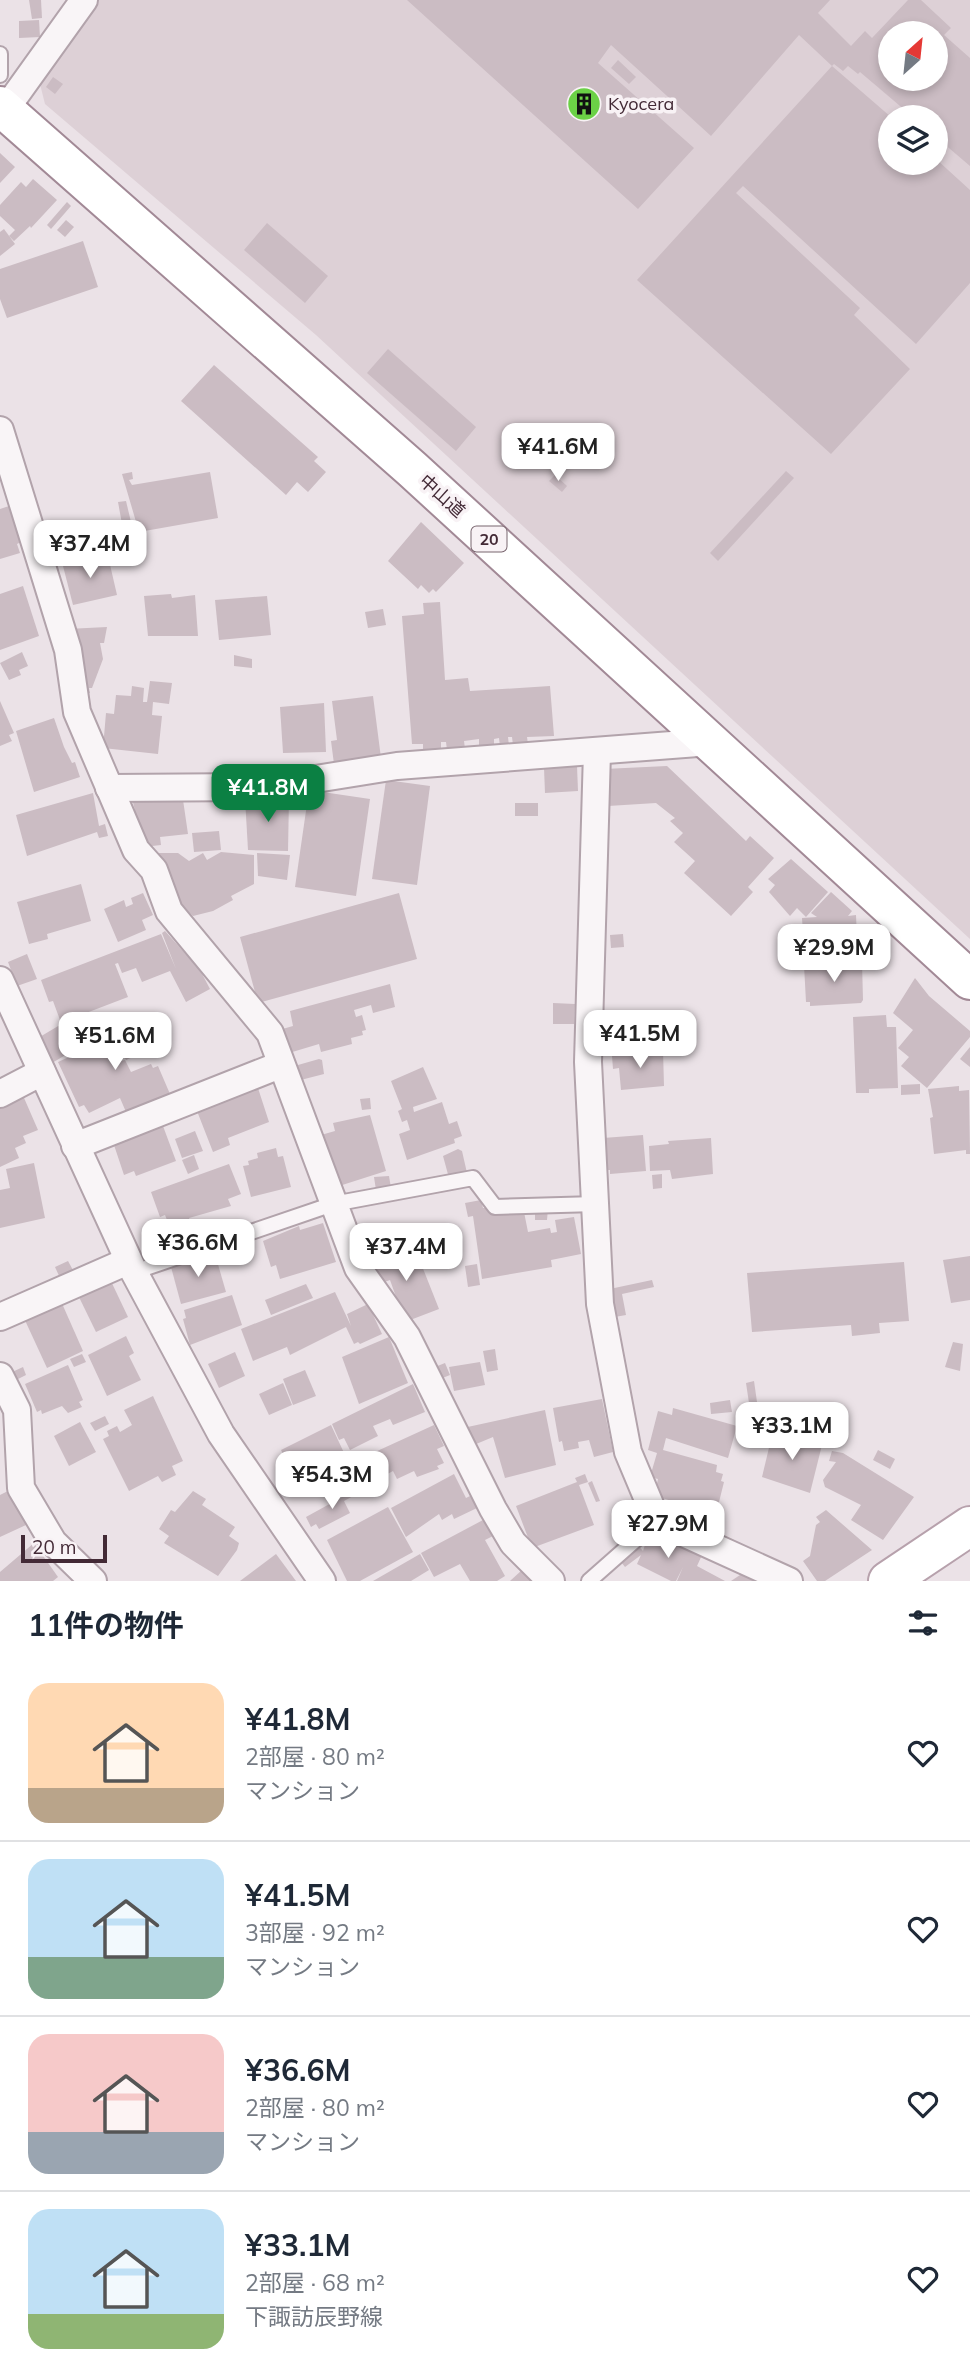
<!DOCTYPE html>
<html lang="ja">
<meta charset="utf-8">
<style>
:root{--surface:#fff;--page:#f6f6f7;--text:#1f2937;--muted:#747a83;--line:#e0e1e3;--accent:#0b8043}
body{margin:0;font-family:Mulish,"Noto Sans JP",sans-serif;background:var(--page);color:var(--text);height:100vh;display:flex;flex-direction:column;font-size:26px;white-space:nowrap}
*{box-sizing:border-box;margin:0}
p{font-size:23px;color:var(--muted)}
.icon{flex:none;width:38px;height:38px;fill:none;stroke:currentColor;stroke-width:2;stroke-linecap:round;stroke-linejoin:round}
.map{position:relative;height:1581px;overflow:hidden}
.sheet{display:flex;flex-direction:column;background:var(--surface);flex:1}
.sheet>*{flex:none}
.needle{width:46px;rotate:27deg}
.fabs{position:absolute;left:878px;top:21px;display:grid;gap:14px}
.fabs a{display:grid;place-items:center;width:70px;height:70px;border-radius:50%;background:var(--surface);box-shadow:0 4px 10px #0003;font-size:35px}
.scale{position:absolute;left:21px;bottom:18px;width:86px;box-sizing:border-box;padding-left:7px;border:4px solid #432a36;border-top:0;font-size:19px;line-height:24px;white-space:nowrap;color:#432a36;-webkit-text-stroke:5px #f8f2f5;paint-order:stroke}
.price{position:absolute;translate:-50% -60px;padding:0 16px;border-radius:14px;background:#fff;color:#222;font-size:23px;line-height:46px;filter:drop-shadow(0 2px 4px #0008)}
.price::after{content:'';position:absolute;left:50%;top:42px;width:21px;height:16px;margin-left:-10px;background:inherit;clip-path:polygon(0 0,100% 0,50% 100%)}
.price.selected{background:var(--accent);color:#fff}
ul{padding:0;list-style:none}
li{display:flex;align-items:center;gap:21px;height:175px;padding:0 28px}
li+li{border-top:2px solid var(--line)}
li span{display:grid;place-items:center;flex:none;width:196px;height:140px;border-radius:21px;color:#555}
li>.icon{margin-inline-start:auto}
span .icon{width:84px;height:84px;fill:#fffc;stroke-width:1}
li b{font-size:30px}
h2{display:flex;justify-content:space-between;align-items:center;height:84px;padding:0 28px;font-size:30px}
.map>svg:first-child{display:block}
.built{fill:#ddd0d6;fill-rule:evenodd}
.building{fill:#cbbcc3;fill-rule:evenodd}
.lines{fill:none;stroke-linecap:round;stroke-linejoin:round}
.service-casing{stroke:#b2a3ab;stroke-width:18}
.minor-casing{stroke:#b2a3ab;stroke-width:30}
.primary-casing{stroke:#b7a1ac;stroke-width:42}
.trunk-casing{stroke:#a28996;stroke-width:42}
.service{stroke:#f9f5f7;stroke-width:14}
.minor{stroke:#f9f5f7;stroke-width:26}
.primary{stroke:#fff;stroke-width:38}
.trunk{stroke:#fff;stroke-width:38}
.labels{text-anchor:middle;stroke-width:7;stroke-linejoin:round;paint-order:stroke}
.shield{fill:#f8f2f5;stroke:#79666f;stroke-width:2}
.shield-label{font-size:16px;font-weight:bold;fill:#432a36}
.poi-label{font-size:18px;fill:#432a36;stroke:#f8f2f5;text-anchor:start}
.street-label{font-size:18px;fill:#432a36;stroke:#f8f2f5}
</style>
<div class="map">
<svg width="970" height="1581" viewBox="0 0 970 1581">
<rect width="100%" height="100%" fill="#ebe2e7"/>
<path class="built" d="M99,0H970V939L316,335L45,104L40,84ZM891,33H936V79H891ZM891,117H936V163H891Z"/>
<g class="building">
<polygon points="29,0 41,0 42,18 32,19"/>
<path d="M407,0H830L818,13L851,46L865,31L872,38L908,0H921L951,28L944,35L970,58V166L936,137V117H913L860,72L858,74L848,66L843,71L834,64L832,66L891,117V163H936V159L970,190V283L916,344L743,186L736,193L860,308L854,315L910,369L831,454L637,280L832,66L799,35L711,136L611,45L598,63L694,148L638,209ZM891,33H936V79H891Z"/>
<polygon points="39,20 40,37 19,38 19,21"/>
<polygon points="618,60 636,77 629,84 611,68"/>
<polygon points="53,77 63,84 55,94 46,87"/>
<polygon points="0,153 15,167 0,183"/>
<polygon points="33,179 57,200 31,228 30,226 14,241 9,236 15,230 0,216 0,205 21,182 26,187"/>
<polygon points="67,202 71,206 51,229 47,225"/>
<polygon points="66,220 74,227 65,237 57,230"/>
<polygon points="267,223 328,276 305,303 244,250"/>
<polygon points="4,229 15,244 0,256 0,232"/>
<polygon points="83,241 98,287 7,318 0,299 0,269"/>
<polygon points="388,349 476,427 456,451 367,373"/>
<polygon points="214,365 318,457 314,461 326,472 308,492 297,482 286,495 181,401"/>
<polygon points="786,471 794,478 718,561 710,553"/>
<polygon points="132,472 133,479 129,480 132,485 210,472 218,518 139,532 122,474"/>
<polygon points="555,475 567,486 562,492 549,481"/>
<polygon points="126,501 131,522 122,524 118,502"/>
<polygon points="9,506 21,542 17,544 20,553 0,559 0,509"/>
<polygon points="421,522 464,563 436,592 433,589 429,593 421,585 418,589 388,561"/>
<polygon points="108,556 117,595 73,605 63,566"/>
<polygon points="23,586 39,636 0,650 0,594"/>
<polygon points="171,594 172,598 195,595 198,636 148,636 144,596"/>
<polygon points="267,596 271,635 219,640 215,600"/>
<polygon points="440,602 445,680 468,678 470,691 550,686 554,736 527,737 528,744 513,745 512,737 508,737 509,746 500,747 499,738 494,739 494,747 479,748 479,739 464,741 465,749 447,750 446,742 441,742 441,751 423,752 423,744 412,744 402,616 424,614 423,603"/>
<polygon points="383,609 386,625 368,628 365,612"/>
<polygon points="107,627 104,643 100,643 103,659 92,688 89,688 90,693 78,695 67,629"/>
<polygon points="22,652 28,666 19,670 21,675 9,680 0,663"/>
<polygon points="234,655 252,659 252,668 234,666"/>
<polygon points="150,681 172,683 169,704 153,702 152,715 162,716 158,754 103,748 106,713 114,714 116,695 131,696 132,686 144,688 143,702 147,702"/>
<polygon points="373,696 381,758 334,764 331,741 337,740 332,701"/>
<polygon points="0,701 14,733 9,735 12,741 0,746"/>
<polygon points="324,703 326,752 283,753 280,707"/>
<polygon points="54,718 64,747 72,763 75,762 80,777 34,792 16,731"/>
<polygon points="577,766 578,791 545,793 544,768"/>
<polygon points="667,766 746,841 750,836 774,858 748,887 753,892 731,916 684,873 695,861 674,842 683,833 670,821 675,818 656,803 608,806 604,769"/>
<polygon points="386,780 430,786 417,885 372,879"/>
<polygon points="309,790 370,799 356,896 295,887"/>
<polygon points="93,793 99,826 105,824 108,836 99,838 97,832 27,856 16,815"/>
<polygon points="129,793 132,811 135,811 132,798 182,793 188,834 160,837 161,845 152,846 153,851 122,815"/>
<polygon points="245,798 289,798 288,851 248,850"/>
<rect x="515" y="803" width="23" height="13"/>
<polygon points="219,831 221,850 194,852 192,833"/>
<polygon points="221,852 254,855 254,884 231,896 233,900 213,911 193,916 182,906 153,853 178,853 189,861 203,853 207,860"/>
<polygon points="257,853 290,855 287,880 258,876"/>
<polygon points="791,859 828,892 806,917 797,908 790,916 769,892 775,885 768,879"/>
<polygon points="81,884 91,921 47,934 48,939 29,944 17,902"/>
<polygon points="831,892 852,911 848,916 856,915 858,961 805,964 802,918 817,917 811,913"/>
<polygon points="143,893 153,915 142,920 146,930 118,942 104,909 124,900 126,907 133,904 131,898"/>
<polygon points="399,893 417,959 258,1003 240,937"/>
<polygon points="165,931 200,970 210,989 186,1002 170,971 142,982 136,968 122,973 118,963 115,964 128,997 73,1018 72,1015 60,1020 53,1001 49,1002 41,980 161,934 176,969 162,933"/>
<polygon points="623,934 624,947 611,948 610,935"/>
<polygon points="27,954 37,979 17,986 8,962"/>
<polygon points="862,962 863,1000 861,1003 810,1006 810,1002 806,1002 804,965"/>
<polygon points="915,978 929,996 970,1031 970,1037 927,1088 901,1066 909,1057 898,1048 913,1030 893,1013"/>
<polygon points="390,984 395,1007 373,1013 371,1005 354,1010 356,1017 362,1015 366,1030 362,1031 363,1035 351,1038 352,1044 321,1052 319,1044 289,1053 279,1030 293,1026 290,1011"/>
<polygon points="553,1003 575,1004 574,1024 553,1024"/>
<polygon points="886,1015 887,1027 896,1027 898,1088 869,1089 869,1093 856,1093 853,1017"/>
<polygon points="118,1016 123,1029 112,1034 107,1021"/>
<polygon points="148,1021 159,1045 126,1060 123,1054 118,1056 121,1061 125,1060 131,1072 151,1064 153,1068 158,1066 170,1094 126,1112 120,1098 89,1113 84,1105 79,1107 58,1062"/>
<polygon points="65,1022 67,1025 79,1024 88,1040 79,1045 72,1034 79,1047 52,1063 38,1038"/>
<polygon points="634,1038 635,1045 599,1049 598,1042"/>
<polygon points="970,1047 970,1067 960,1059"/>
<polygon points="663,1050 664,1086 621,1090 619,1068 613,1069 612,1056"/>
<polygon points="319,1059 322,1060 324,1074 289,1083 284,1069"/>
<polygon points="423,1067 437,1099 413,1107 414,1112 442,1102 449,1124 457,1121 462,1136 454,1139 455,1143 407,1160 399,1134 410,1130 407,1120 402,1122 398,1111 402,1109 391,1081"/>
<polygon points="920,1084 920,1094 901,1095 901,1085"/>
<polygon points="257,1085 269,1122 228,1138 230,1145 213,1152 197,1111"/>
<polygon points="959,1086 959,1091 969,1090 970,1154 966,1154 966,1150 934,1154 930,1118 933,1117 928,1089"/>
<polygon points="21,1091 38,1130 23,1136 26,1143 15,1148 19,1158 0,1167 0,1100"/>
<polygon points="370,1098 371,1109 362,1110 360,1099"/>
<polygon points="370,1115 386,1171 336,1187 321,1135 335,1131 333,1123"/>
<polygon points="160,1118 176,1161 136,1176 134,1171 124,1175 111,1136"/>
<polygon points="195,1131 203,1151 182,1158 175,1139"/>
<polygon points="643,1135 646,1171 610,1174 610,1170 605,1170 603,1138"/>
<polygon points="711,1138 713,1174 672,1179 670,1170 650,1171 649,1146 669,1144 668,1141"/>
<polygon points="276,1148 278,1157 283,1156 291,1187 251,1197 243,1166 249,1165 248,1161 258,1158 257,1153"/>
<polygon points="458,1149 462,1151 467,1173 449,1178 443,1156"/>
<polygon points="194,1155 199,1169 188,1174 182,1160"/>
<polygon points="34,1163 45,1218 0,1228 0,1190 10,1188 6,1169"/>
<polygon points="229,1164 241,1194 228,1199 231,1206 189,1218 191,1223 171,1230 165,1215 160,1217 151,1192"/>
<polygon points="662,1174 662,1188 653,1189 652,1175"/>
<polygon points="389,1176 391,1188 376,1190 374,1177"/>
<polygon points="481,1200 483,1208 523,1207 528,1232 550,1228 551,1233 557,1232 555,1220 574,1217 581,1254 551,1260 552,1267 482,1279 473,1216 468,1217 465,1203"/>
<polygon points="535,1209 548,1209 547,1220 535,1220"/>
<polygon points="323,1223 336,1262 280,1279 276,1265 271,1267 263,1241 299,1226 300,1230"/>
<polygon points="403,1244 412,1270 422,1266 439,1309 405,1322 390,1280 382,1283 372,1255"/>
<polygon points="215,1254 226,1292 181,1304 171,1267"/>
<polygon points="970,1256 970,1300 951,1303 943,1260"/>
<polygon points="68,1261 74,1272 60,1278 55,1267"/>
<polygon points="904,1262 909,1321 879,1323 880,1333 852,1336 851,1325 752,1332 747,1273"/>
<polygon points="477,1264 480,1285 468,1287 465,1266"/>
<polygon points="109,1277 128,1317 96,1332 77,1293"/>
<polygon points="652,1280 654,1287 622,1294 626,1315 609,1318 605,1290"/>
<polygon points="306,1284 313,1298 271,1315 265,1300"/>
<polygon points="335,1292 351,1326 347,1314 368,1304 382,1334 360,1344 358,1342 354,1344 346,1327 290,1355 287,1347 253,1361 241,1329"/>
<polygon points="232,1295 242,1325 190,1345 183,1319 186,1318 184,1310"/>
<polygon points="60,1299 83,1351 47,1368 23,1316"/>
<polygon points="126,1336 134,1353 129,1356 141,1380 107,1396 88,1355"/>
<polygon points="389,1337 408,1383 359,1404 342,1357"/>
<polygon points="953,1342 963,1344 960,1371 945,1367"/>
<polygon points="495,1349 498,1370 487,1372 483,1351"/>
<polygon points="235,1352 245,1376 219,1388 208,1364"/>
<polygon points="82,1354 86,1362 74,1367 70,1359"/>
<polygon points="480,1362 485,1385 454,1391 449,1367"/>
<polygon points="445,1363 450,1375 435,1381 430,1369"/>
<polygon points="68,1365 83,1400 79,1402 82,1407 68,1413 62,1406 42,1414 41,1410 37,1412 25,1384"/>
<polygon points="23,1367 26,1375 14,1381 10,1373"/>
<polygon points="305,1370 316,1396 293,1405 283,1379"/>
<polygon points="754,1381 757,1402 749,1403 746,1383"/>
<polygon points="283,1383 292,1405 269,1415 259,1394"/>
<polygon points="413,1384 425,1412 393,1425 390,1419 373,1426 378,1436 350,1450 344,1438 339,1440 332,1424"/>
<polygon points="153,1396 183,1461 172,1466 176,1475 162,1482 158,1476 129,1491 103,1439 109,1436 107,1431 117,1426 120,1432 132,1425 124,1410"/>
<polygon points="602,1399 613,1452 594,1457 589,1440 578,1442 579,1448 564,1451 562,1441 559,1442 553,1408"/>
<polygon points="730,1400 732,1412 711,1414 710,1403"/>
<polygon points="673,1408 737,1426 728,1458 666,1438 663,1450 717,1465 716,1472 723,1474 721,1481 724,1482 713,1526 672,1514 676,1502 654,1496 658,1479 650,1477 657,1453 648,1450 658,1411 672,1415"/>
<polygon points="545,1410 556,1465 505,1478 493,1437 469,1447 463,1428"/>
<polygon points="105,1416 109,1424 95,1431 90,1423"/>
<polygon points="80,1422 96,1452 69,1466 54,1436"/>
<polygon points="331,1425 345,1455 341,1457 353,1481 325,1494 322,1486 315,1490 312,1483 300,1488 281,1450"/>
<polygon points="434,1425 444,1446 437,1449 444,1463 437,1466 439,1469 417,1477 414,1471 397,1479 393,1471 378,1479 368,1459 376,1455 375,1452"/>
<polygon points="773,1431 822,1445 810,1493 762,1477"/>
<polygon points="878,1450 895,1459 890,1469 873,1460"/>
<polygon points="832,1451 843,1453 914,1497 883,1540 851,1520 861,1505 825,1487 823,1480 836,1462 829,1461"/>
<polygon points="454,1474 466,1498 470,1496 477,1508 454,1519 452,1514 442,1520 439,1514 406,1537 391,1508"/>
<polygon points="585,1474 588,1482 579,1485 594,1525 532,1548 516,1506 577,1482 575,1478"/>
<polygon points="592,1481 600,1501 596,1502 588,1483"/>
<polygon points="364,1485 366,1489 344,1501 350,1513 319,1529 316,1524 311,1527 306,1517"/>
<polygon points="10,1490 26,1525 0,1537 0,1495"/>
<polygon points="193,1491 206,1499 202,1505 235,1527 229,1536 239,1543 237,1550 218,1576 164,1543 169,1536 159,1529 171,1510 175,1512"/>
<polygon points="388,1507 413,1552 360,1581 347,1581 327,1540"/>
<polygon points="826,1510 872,1550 825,1581 817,1581 803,1561 810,1556 816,1525 820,1522 816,1517"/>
<polygon points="483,1520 493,1536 485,1540 505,1576 497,1581 470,1581 460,1564 434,1577 421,1553"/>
<polygon points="649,1532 702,1555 697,1566 725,1581 677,1581 683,1567 676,1581 671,1581 637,1564 641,1555 625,1567 618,1558 636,1543 643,1551"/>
<polygon points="34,1543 58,1577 53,1581 0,1581 0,1572"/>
<polygon points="276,1554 296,1581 240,1581"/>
<polygon points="420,1554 429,1570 411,1581 373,1581"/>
<polygon points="522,1570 532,1581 510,1581"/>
<polygon points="746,1571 768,1581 731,1581"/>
</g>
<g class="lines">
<g class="service-casing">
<g id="service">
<polyline points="0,54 0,75"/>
<polyline points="134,1272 333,1204 473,1178 495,1207 596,1204"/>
<polyline points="589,1581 657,1521"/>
</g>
</g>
<g class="minor-casing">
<g id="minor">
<polyline points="5,110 84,0"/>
<polyline points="0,430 68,650 77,712 136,850 154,870 169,911 270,1033 358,1268 407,1337 493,1509 513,1543 551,1581"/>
<polyline points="597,752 588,1062 600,1304 628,1452 657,1521 789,1581"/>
<polyline points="109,788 266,787 397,766 711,742"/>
<polyline points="0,980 134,1272 221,1434 322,1581"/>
<polyline points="0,1094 42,1072"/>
<polyline points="75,1146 280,1065"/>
<polyline points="0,1317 128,1261"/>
<polyline points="0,1376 17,1410 21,1488 53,1542 93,1581"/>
</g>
</g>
<g class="primary-casing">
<polyline id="primary" points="888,1581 970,1526"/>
</g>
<g class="trunk-casing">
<polyline id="trunk" points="0,106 412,469 970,980"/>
</g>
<use href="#service" class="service"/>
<use href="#minor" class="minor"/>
<use href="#primary" class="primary"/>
<use href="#trunk" class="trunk"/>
</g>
<defs>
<g id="building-disc" transform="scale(1.75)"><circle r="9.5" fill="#6bd146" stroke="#f8f2f5"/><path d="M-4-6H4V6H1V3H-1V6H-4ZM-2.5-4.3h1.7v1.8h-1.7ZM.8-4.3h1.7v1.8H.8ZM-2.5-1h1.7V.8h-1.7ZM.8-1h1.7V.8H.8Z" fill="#111"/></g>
</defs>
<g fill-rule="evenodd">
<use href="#building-disc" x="584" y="104"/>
</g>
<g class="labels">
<rect class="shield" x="471.5" y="526.5" width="35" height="25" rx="5"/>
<g class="shield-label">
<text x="489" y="545">20</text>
</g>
<g class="poi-label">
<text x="608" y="110">Kyocera</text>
</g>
<g class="street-label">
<text transform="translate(442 496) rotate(42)" y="6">中山道</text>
</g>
</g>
</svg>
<div class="fabs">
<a><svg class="needle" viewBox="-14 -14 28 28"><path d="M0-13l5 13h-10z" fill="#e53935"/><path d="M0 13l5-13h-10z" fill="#747a83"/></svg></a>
<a><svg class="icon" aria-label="layers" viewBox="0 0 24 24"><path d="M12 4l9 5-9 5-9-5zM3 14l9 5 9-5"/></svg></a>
</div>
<div class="scale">20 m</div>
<b class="price" style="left:558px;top:483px">¥41.6M</b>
<b class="price" style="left:90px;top:580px">¥37.4M</b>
<b class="price selected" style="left:268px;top:824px">¥41.8M</b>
<b class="price" style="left:834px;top:984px">¥29.9M</b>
<b class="price" style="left:640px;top:1070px">¥41.5M</b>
<b class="price" style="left:115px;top:1072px">¥51.6M</b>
<b class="price" style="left:198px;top:1279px">¥36.6M</b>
<b class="price" style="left:406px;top:1283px">¥37.4M</b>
<b class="price" style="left:792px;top:1462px">¥33.1M</b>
<b class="price" style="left:332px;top:1511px">¥54.3M</b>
<b class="price" style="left:668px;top:1560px">¥27.9M</b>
</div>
<section class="sheet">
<h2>11件の物件<svg class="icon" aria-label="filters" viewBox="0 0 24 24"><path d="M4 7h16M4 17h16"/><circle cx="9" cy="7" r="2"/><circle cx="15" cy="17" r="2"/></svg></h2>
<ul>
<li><span style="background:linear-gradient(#ffd9b3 75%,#b9a48a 0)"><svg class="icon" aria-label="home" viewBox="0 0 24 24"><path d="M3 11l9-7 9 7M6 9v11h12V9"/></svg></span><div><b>¥41.8M</b><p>2部屋 · 80 m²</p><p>マンション</p></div><svg class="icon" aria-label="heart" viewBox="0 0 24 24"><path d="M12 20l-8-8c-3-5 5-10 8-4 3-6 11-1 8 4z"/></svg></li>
<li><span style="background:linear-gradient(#bfe0f5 70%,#7fa58c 0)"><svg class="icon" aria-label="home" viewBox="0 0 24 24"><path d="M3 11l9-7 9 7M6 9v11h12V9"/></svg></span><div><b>¥41.5M</b><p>3部屋 · 92 m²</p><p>マンション</p></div><svg class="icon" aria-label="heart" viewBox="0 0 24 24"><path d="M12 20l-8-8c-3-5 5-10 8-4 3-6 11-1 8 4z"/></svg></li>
<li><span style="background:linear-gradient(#f6c9c9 70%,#9aa5b1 0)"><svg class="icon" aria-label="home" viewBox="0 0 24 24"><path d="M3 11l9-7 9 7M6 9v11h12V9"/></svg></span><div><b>¥36.6M</b><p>2部屋 · 80 m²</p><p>マンション</p></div><svg class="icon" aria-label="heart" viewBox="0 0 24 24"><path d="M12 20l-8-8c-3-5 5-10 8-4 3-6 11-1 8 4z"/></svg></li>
<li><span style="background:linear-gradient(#bfe0f5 75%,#8fb573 0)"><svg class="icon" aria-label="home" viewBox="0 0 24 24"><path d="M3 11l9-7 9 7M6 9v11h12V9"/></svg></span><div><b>¥33.1M</b><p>2部屋 · 68 m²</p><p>下諏訪辰野線</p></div><svg class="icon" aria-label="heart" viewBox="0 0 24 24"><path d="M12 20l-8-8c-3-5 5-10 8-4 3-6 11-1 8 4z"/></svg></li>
</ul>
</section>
